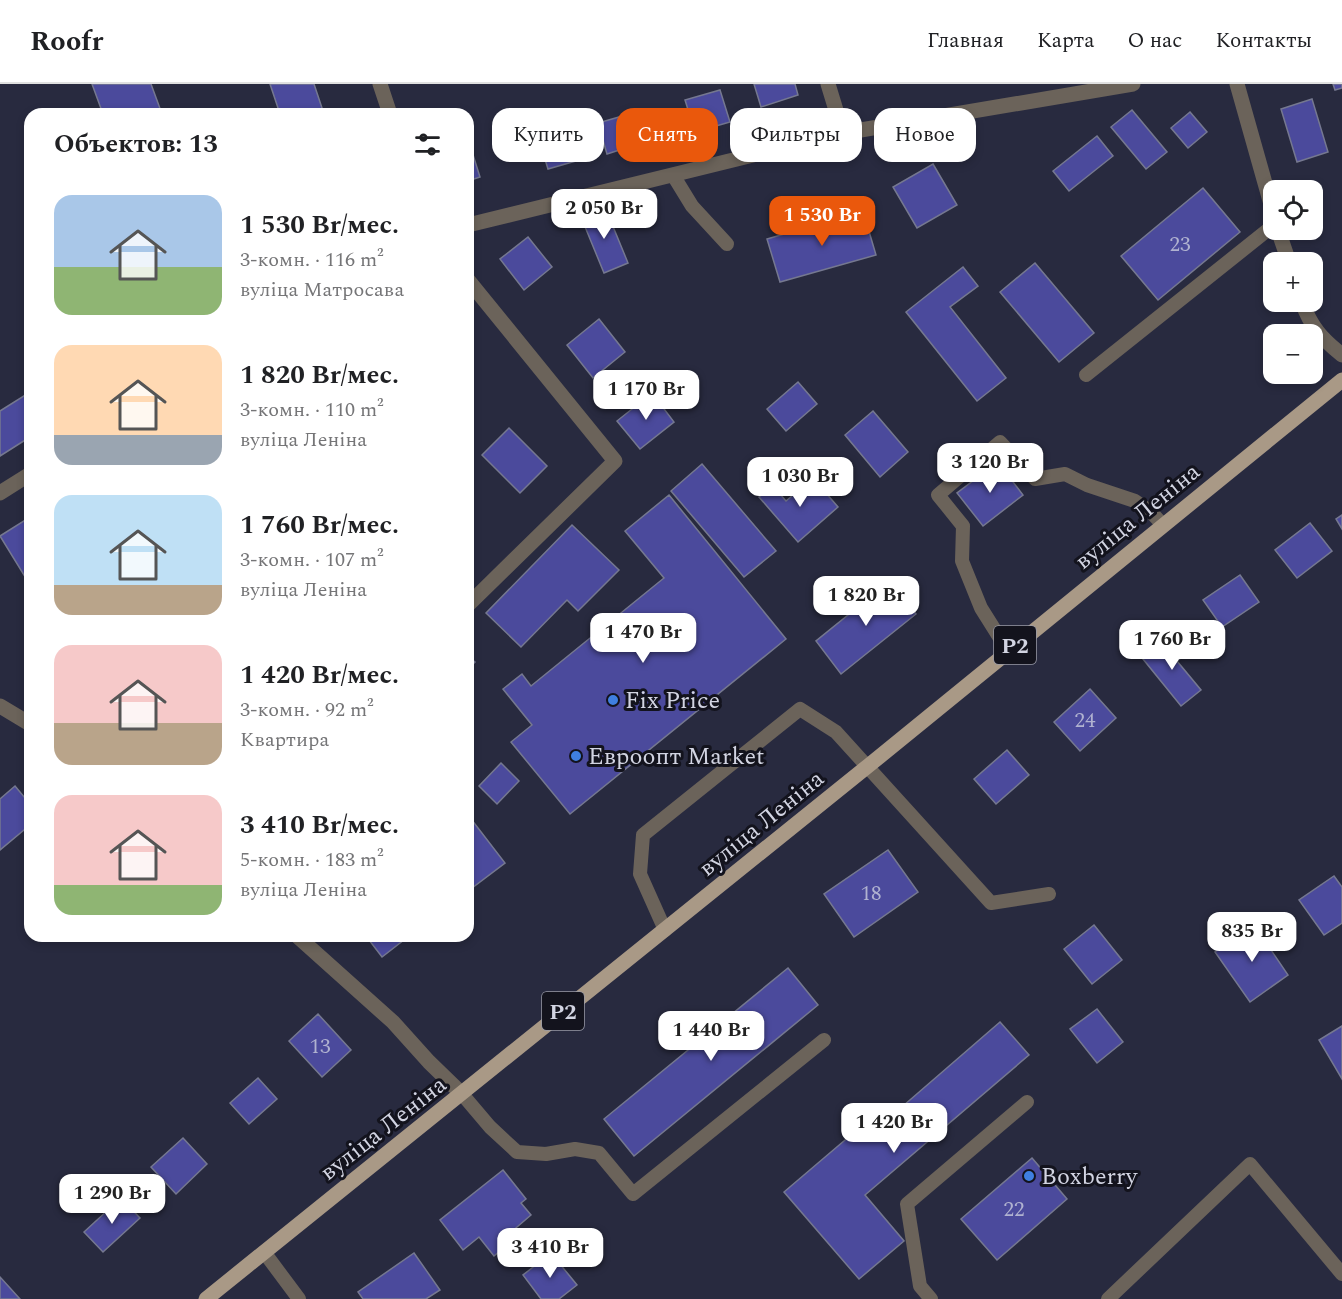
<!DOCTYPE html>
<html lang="ru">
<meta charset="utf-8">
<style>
:root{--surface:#fff;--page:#f2f2f2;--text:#202124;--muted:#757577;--line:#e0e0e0;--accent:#ea580c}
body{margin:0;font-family:Spectral,serif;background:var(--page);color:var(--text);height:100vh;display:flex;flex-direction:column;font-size:22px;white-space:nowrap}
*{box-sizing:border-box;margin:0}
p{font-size:20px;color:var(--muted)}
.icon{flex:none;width:33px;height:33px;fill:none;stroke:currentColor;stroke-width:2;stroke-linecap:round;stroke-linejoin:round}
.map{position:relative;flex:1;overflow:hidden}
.sheet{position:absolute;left:24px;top:24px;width:450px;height:834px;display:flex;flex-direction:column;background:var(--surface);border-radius:18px;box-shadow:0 3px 9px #0003}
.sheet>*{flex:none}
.banner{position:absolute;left:492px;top:24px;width:570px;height:54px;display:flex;gap:12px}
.fabs{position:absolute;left:1263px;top:96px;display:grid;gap:12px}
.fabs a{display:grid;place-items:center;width:60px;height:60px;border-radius:12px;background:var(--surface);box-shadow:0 3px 9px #0003;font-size:30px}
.price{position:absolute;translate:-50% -51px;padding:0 14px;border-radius:12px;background:#fff;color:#222;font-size:20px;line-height:39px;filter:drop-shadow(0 2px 3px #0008)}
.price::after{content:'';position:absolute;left:50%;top:36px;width:18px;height:14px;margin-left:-9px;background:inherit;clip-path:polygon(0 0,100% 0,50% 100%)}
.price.on{background:var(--accent);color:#fff}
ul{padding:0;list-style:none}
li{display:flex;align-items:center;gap:18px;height:150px;padding:0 30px}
li span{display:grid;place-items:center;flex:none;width:168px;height:120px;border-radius:18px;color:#555}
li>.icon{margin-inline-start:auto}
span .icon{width:72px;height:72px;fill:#fffc;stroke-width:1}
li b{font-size:26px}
h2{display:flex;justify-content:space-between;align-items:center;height:72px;padding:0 30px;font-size:26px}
.pill{padding:0 21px;border-radius:18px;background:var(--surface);box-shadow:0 3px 9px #0003;font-size:21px;line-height:54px}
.pill.on{background:var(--accent);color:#fff}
header{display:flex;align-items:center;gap:36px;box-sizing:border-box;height:84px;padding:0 30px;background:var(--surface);border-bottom:2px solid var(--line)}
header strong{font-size:28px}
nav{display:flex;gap:33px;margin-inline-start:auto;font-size:21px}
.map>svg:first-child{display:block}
.building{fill:#4b4a9c;stroke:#757890;stroke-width:1.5}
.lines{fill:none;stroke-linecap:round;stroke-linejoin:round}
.lane{stroke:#6b635a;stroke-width:14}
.street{stroke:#6b635a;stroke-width:15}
.primary{stroke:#a99986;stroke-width:15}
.shop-dot{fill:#3f7fe0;stroke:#13131d;stroke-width:2}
.labels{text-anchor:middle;stroke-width:6;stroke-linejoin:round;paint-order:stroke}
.number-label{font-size:21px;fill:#b0b2d0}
.shield{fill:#13131d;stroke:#999aa7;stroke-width:1.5}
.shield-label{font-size:22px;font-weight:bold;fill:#d2d4e2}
.street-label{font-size:24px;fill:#d2d4e2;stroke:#13131d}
.poi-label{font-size:24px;fill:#d2d4e2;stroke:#13131d;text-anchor:start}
</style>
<header>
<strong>Roofr</strong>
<nav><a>Главная</a><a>Карта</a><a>О нас</a><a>Контакты</a></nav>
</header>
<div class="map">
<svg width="1342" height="1215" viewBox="0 0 1342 1215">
<rect width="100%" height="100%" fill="#282a3f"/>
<g class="building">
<polygon points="92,0 151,0 162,30 103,30"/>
<polygon points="270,0 314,0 324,30 280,30"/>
<polygon points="754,0 795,0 798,11 761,23"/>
<polygon points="1333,0 1342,0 1342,4 1335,6"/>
<polygon points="720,6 730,38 695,48 685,16"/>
<polygon points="1312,15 1328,68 1297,78 1281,25"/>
<polygon points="1132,26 1167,68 1146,85 1111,43"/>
<polygon points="1190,28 1207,48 1188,64 1171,44"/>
<polygon points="626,31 635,61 607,70 598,39"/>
<polygon points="565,41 576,77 548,85 537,49"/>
<polygon points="1097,52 1113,72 1069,107 1053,87"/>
<polygon points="468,55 480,93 468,97"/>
<polygon points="933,80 957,121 917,144 893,103"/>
<polygon points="1203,104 1240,148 1158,216 1121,172"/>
<polygon points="605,123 628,179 604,189 581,133"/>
<polygon points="863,127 876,171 780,198 767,155"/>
<polygon points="528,153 552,183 524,206 500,175"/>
<polygon points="1035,179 1094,249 1059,278 1000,208"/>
<polygon points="963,183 978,202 950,223 1006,294 977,317 906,228"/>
<polygon points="599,235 625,268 593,294 567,261"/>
<polygon points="798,298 817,320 786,347 767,325"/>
<polygon points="30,308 30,353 0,372 0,327"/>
<polygon points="652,309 674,338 640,365 617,337"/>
<polygon points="873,327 908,368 880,393 845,351"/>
<polygon points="509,344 547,382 520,409 482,371"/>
<polygon points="998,378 1023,411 983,442 957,409"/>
<polygon points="702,380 776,467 744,493 671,407"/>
<polygon points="813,394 838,423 798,458 759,413 773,402 786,417"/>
<polygon points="669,411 786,555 570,730 511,658 532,641 503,605 522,590 531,602 664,494 625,447"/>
<polygon points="1342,431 1342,445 1336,435"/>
<polygon points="30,433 30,494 27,496 0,452"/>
<polygon points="1310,439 1332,467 1297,494 1275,466"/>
<polygon points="572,441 619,486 578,527 567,516 521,563 486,529"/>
<polygon points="1240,491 1259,518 1222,543 1203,516"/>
<polygon points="890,497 916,530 841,590 816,557"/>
<polygon points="1171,552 1186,570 1177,577 1201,606 1181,622 1143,575"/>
<polygon points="468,572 475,578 468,585"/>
<polygon points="1090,605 1116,634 1080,667 1054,638"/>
<polygon points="1007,666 1029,691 996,720 974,695"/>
<polygon points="501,679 519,697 497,720 479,702"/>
<polygon points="15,702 30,720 30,741 0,766 0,715"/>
<polygon points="468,731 505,779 468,807"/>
<polygon points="888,766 918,808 854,853 824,810"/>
<polygon points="1334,792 1342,803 1342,839 1324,851 1299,816"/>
<polygon points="1094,841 1122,876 1092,900 1064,865"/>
<polygon points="1254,841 1288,891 1250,918 1215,868"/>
<polygon points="366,852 409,852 382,873"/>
<polygon points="788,884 818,921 634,1072 604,1035"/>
<polygon points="1097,925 1123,958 1097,979 1070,945"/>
<polygon points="318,930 351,966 322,993 289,957"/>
<polygon points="1000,938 1029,971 865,1111 904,1157 859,1195 784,1108 858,1045 866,1054"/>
<polygon points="1342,942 1342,995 1319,956"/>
<polygon points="258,994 277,1015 249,1040 230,1019"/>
<polygon points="183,1054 207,1080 176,1110 151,1083"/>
<polygon points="1032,1074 1067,1115 997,1176 961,1135"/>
<polygon points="503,1086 526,1115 521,1119 531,1131 510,1149 515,1155 494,1172 479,1153 463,1166 440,1136"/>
<polygon points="121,1114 140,1134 103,1168 84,1148"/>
<polygon points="414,1169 440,1206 426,1215 363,1215 358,1208"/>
<polygon points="551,1169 577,1201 559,1215 541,1215 523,1191"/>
<polygon points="0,1193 20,1215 0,1215"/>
</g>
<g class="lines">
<g class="lane">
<polyline points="673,91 692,122 727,160"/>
<polyline points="1086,291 1274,141"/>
<polyline points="1008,567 981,524 962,477 963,442 938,411 1000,358 1035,395 1065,390 1087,401 1135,417 1151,428 1162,440"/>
<polyline points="665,846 640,790 643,751 800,625 836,648 991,819 1049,810"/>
<polyline points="462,1010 490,1043 517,1068 546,1070 575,1065 599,1069 633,1110 824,956"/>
<polyline points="264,1168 299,1215"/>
<polyline points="931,1215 920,1202 907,1120 1027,1018"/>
<polyline points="1108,1215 1250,1080 1342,1190"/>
</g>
<g class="street">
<polyline points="380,0 390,30"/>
<polyline points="828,0 843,49"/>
<polyline points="1237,0 1274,131"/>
<polyline points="468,141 843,49 1133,0"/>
<polyline points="1278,146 1289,178"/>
<polyline points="468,196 615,377 468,521"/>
<path d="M1302,218C1311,243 1321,254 1342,271"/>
<polyline points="0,409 30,390"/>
<polyline points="0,622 30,640"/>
<polyline points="297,852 393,938 429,978 462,1010"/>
</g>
<polyline class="primary" points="206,1215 868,682 1342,296"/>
</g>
<g class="shop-dot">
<circle cx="613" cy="616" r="6"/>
<circle cx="576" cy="672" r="6"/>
<circle cx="1029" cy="1092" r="6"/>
</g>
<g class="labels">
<g class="number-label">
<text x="1180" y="167">23</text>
<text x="1085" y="643">24</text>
<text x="871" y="816">18</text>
<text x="320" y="969">13</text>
<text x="1014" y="1132">22</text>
</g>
<g class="shield">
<rect x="994" y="542" width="42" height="38" rx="4.5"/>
<rect x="542" y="908" width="42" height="38" rx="4.5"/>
</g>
<g class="shield-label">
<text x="1015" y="569">Р2</text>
<text x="563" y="935">Р2</text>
</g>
<g class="street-label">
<text transform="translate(1137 432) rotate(-39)" y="8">вуліца Леніна</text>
<text transform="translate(761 739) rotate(-39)" y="8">вуліца Леніна</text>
<text transform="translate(383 1044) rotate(-38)" y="8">вуліца Леніна</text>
</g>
<g class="poi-label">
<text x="625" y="624">Fix Price</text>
<text x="588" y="680">Евроопт Market</text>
<text x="1041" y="1100">Boxberry</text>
</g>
</g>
</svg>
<div class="fabs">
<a><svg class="icon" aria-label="locate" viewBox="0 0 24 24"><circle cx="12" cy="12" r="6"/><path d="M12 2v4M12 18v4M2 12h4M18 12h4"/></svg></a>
<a>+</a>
<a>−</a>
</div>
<b class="price" style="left:604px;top:156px">2 050 Br</b>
<b class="price on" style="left:822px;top:163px">1 530 Br</b>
<b class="price" style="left:646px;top:337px">1 170 Br</b>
<b class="price" style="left:990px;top:410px">3 120 Br</b>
<b class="price" style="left:800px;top:424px">1 030 Br</b>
<b class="price" style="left:866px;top:543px">1 820 Br</b>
<b class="price" style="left:643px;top:580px">1 470 Br</b>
<b class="price" style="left:1172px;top:587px">1 760 Br</b>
<b class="price" style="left:1252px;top:879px">835 Br</b>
<b class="price" style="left:711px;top:978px">1 440 Br</b>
<b class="price" style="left:894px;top:1070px">1 420 Br</b>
<b class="price" style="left:112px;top:1141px">1 290 Br</b>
<b class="price" style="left:550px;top:1195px">3 410 Br</b>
<div class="banner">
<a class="pill">Купить</a>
<a class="pill on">Снять</a>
<a class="pill">Фильтры</a>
<a class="pill">Новое</a>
</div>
<section class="sheet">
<h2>Объектов: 13<svg class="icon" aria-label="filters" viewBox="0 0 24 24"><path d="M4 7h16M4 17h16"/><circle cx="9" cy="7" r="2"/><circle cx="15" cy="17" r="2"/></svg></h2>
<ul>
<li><span style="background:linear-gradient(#a9c7e8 60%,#8fb573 0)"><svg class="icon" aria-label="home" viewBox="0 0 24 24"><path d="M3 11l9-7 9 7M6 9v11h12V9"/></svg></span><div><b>1 530 Br/мес.</b><p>3-комн. · 116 m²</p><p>вуліца Матросава</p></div></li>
<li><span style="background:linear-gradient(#ffd9b3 75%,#9aa5b1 0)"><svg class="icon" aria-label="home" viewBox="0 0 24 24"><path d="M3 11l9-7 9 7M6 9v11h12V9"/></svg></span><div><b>1 820 Br/мес.</b><p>3-комн. · 110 m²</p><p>вуліца Леніна</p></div></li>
<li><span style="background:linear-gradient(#bfe0f5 75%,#b9a48a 0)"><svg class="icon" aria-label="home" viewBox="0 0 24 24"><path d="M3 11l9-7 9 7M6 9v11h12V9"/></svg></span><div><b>1 760 Br/мес.</b><p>3-комн. · 107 m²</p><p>вуліца Леніна</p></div></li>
<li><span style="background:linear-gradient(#f6c9c9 65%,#b9a48a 0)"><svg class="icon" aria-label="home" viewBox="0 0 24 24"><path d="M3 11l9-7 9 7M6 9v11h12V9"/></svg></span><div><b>1 420 Br/мес.</b><p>3-комн. · 92 m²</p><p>Квартира</p></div></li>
<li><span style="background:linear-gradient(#f6c9c9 75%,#8fb573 0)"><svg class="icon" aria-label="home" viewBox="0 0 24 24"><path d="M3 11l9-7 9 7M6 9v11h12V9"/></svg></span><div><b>3 410 Br/мес.</b><p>5-комн. · 183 m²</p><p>вуліца Леніна</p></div></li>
</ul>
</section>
</div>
